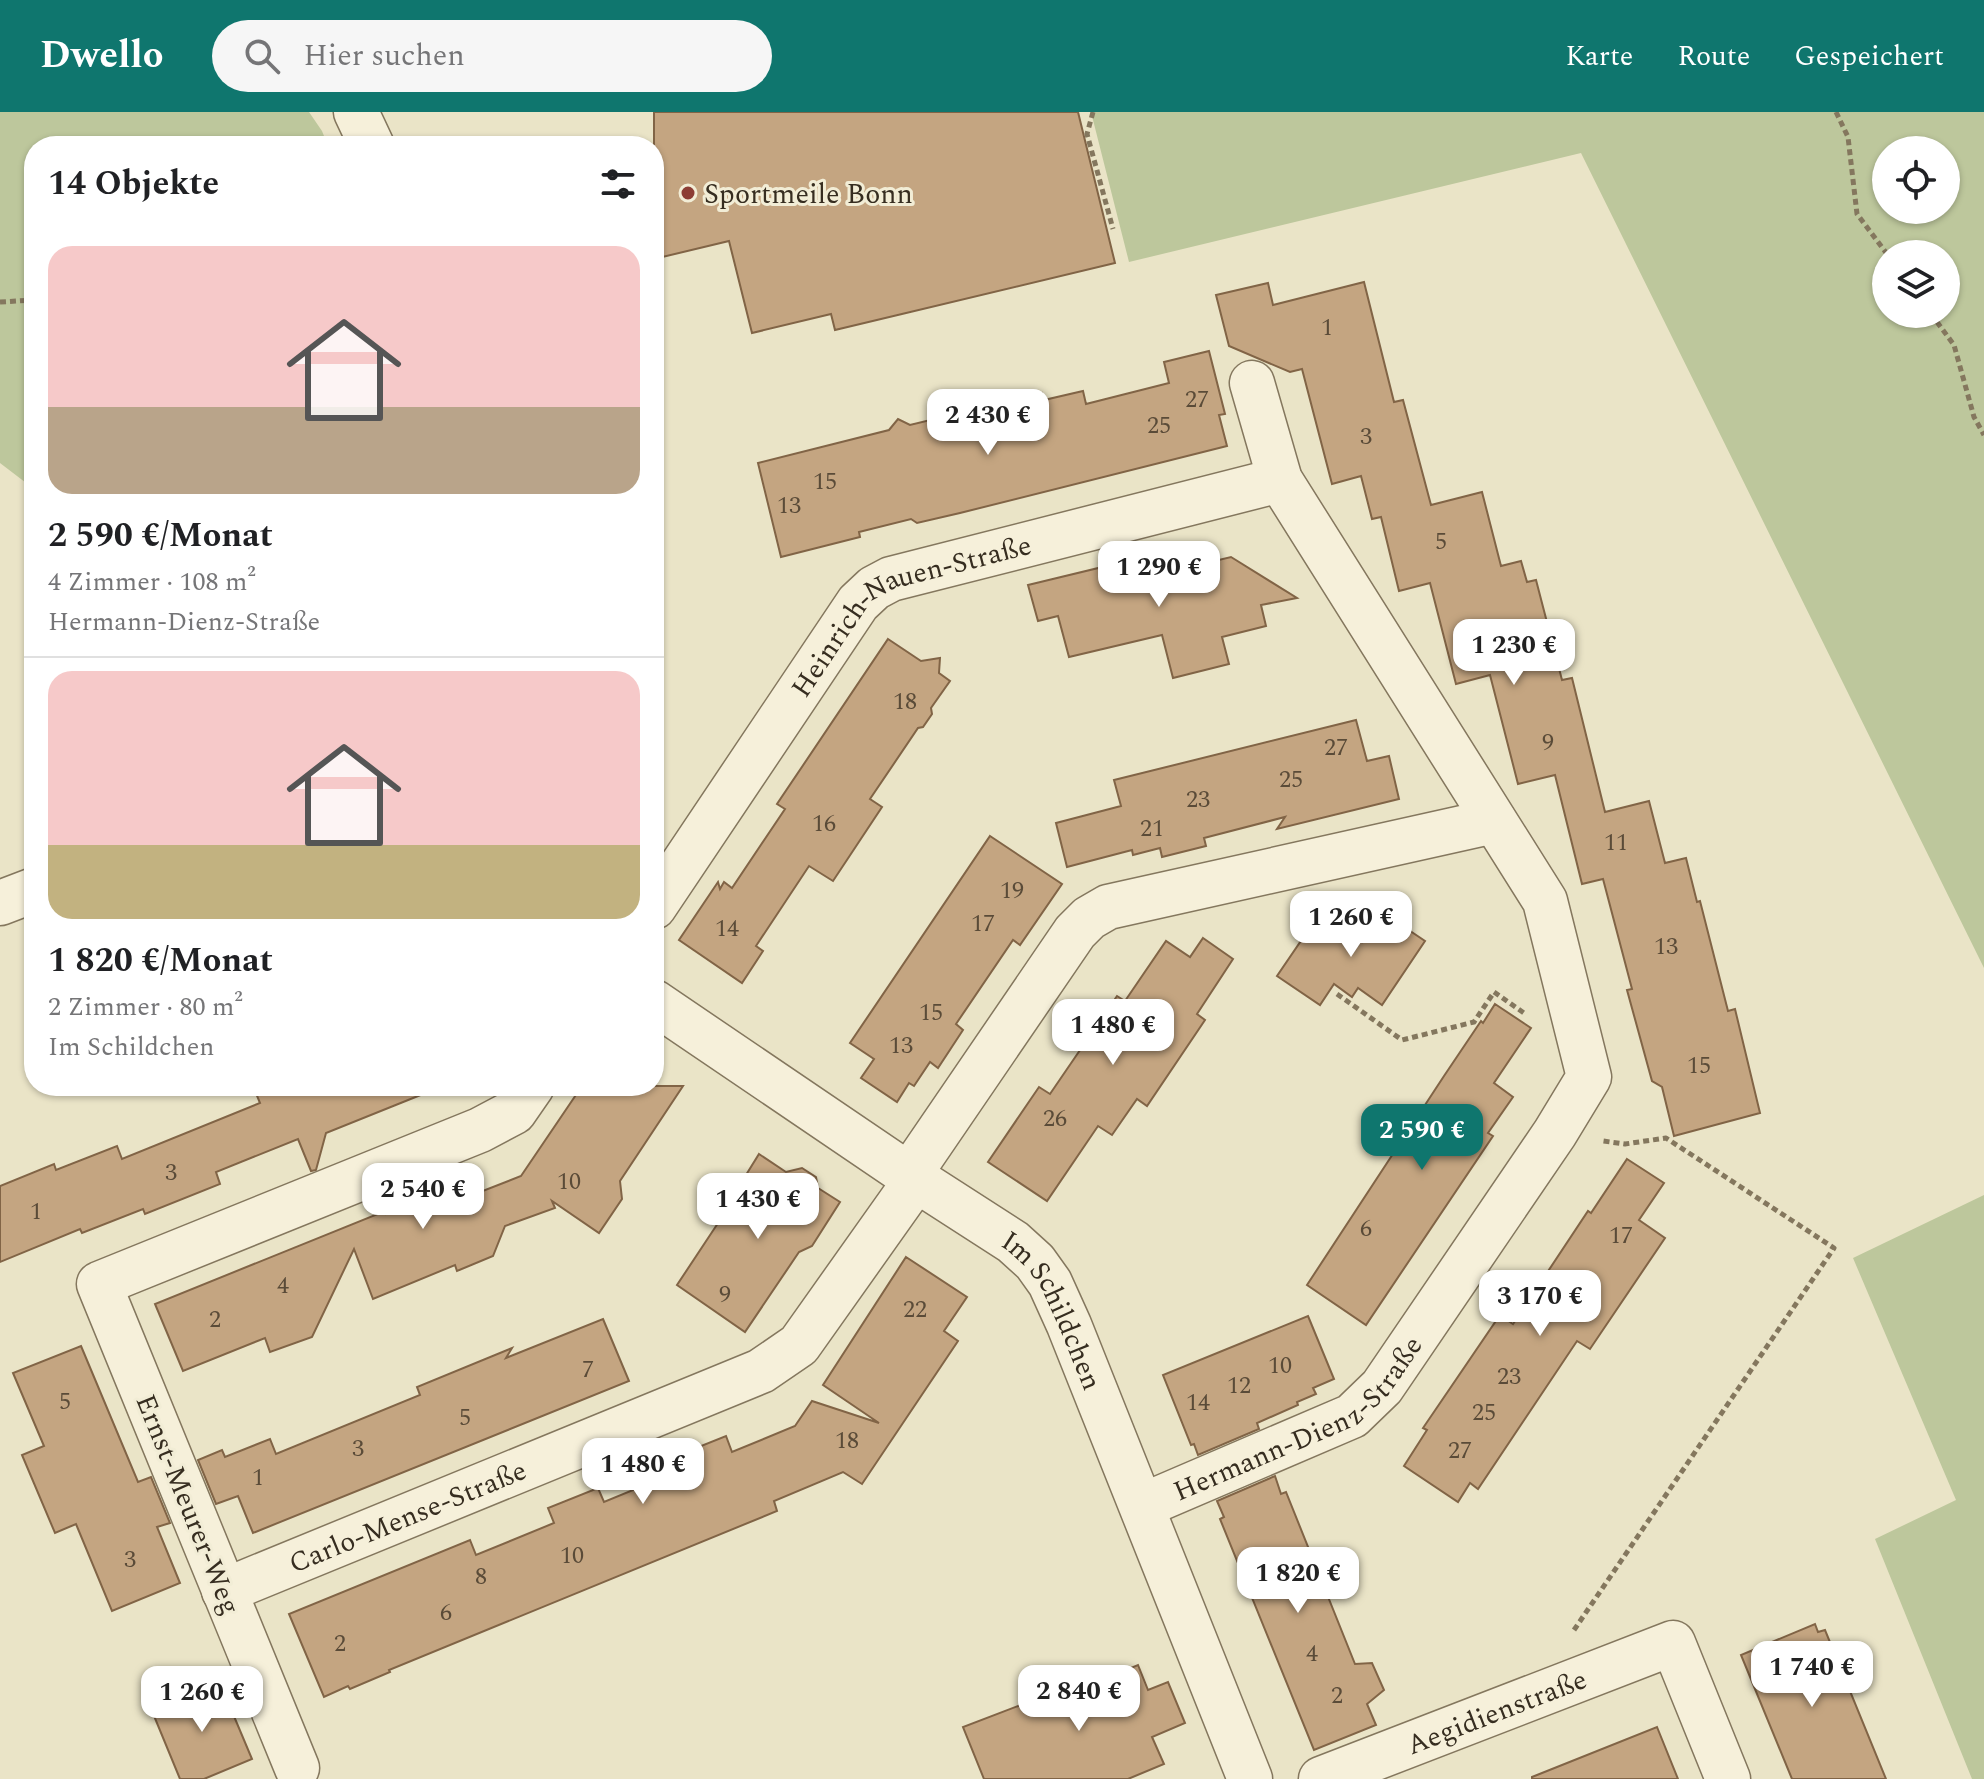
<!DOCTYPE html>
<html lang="de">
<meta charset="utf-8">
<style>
:root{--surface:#fff;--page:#f6f6f6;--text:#202124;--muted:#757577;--line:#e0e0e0;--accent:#0f766e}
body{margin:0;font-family:Spectral,serif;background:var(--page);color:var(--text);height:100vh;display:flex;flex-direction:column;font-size:30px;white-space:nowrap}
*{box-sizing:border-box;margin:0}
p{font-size:26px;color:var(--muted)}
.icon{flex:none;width:44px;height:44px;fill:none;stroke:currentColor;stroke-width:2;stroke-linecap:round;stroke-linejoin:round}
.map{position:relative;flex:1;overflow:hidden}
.drawer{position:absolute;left:24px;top:24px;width:640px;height:960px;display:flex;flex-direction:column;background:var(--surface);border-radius:32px;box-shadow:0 2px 6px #0004}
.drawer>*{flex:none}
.fabs{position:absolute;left:1872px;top:24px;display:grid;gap:16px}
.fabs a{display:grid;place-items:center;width:88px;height:88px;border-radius:50%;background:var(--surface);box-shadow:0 2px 6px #0004;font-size:40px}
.price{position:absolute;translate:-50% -68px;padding:0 18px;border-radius:16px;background:#fff;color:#222;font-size:26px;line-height:52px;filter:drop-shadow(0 2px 4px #0008)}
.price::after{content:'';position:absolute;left:50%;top:48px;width:24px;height:18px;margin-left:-12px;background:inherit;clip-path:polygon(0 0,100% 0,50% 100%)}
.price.active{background:var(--accent);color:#fff}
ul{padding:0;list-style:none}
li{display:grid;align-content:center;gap:16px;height:424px;padding:0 24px}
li+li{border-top:2px solid var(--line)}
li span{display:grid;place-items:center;height:248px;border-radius:24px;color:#555}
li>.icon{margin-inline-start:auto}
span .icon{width:144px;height:144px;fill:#fffc;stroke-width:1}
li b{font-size:34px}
h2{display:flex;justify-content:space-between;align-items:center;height:96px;padding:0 24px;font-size:34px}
header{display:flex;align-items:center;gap:48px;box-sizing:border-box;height:112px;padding:0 40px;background:var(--accent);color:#fff}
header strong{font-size:38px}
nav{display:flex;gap:44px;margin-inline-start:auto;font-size:28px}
.search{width:560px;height:72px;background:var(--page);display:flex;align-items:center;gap:20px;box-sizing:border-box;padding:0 28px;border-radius:44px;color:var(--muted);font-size:30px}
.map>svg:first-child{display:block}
.green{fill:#bdc79c;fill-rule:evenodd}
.building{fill:#c4a581;stroke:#816446;stroke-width:2}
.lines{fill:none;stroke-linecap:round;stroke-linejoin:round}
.minor-casing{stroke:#84775e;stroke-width:47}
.path{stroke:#84775e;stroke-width:5;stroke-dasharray:6 4;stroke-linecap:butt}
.minor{stroke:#f6f0da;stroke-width:44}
.poi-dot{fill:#8d3d34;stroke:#f2edd6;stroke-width:3}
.labels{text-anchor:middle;stroke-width:6;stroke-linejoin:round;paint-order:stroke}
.number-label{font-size:24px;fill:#5a4b38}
.poi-label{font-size:28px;fill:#362d20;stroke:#f2edd6;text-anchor:start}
.street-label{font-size:28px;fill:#362d20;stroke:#f2edd6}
</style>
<header>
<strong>Dwello</strong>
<div class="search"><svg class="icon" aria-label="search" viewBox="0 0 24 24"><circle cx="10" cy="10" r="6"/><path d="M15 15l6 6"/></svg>Hier suchen</div>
<nav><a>Karte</a><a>Route</a><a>Gespeichert</a></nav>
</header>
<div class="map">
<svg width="1984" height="1667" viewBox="0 0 1984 1667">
<rect width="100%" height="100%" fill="#eae4c7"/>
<g class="green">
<polygon points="0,0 309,0 322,19 328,34 34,34 34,377 0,351"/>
<path d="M1091,0H1984V856L1581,41L1129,150ZM1946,38V98H1886V38ZM1946,142V202H1886V142Z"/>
<polygon points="1984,1083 1984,1667 1972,1667 1875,1427 1956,1388 1853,1146"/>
</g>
<g class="building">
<polygon points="654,0 1078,0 1115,151 835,218 831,202 752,221 729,129 654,147"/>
<polygon points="1364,170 1394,290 1403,288 1431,393 1482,380 1501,454 1521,449 1527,470 1536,468 1562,568 1572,566 1605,700 1649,689 1665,751 1686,746 1697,790 1700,789 1728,899 1735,897 1760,1001 1674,1024 1662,975 1652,969 1627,878 1632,877 1603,767 1582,772 1555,663 1518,672 1490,563 1456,572 1430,471 1399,479 1381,405 1372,407 1361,364 1332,372 1302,257 1290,260 1229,234 1216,183 1268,171 1273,193"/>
<polygon points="1209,239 1225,302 1219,303 1227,334 960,401 917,411 911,407 859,420 860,425 781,445 758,351 889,318 898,307 910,313 1042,281 1044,288 1083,279 1086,292 1169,271 1164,250"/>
<polygon points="1231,445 1297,486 1261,493 1266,514 1222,525 1229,552 1173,566 1162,523 1069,545 1058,504 1038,509 1028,473 1115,452 1117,455 1145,449 1148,465"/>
<polygon points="888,527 921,549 940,546 939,561 950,569 931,596 932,602 923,615 918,616 870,687 882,695 833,769 809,754 756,834 763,839 742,871 679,828 718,770 720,777 724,770 732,776 785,697 777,692"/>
<polygon points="1356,608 1367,649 1389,644 1399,687 1277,717 1285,705 1204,726 1206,734 1162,745 1160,736 1133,743 1132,738 1067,755 1056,711 1121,694 1114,668"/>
<polygon points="990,724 1062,772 1020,833 1013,828 956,912 963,918 938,956 930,950 914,974 909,971 897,990 861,966 874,947 850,931"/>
<polygon points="1382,800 1425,829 1382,893 1358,876 1352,885 1334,872 1320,893 1277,864 1320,801 1362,830"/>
<polygon points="1203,826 1233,847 1197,902 1205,908 1147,994 1137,987 1112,1023 1098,1014 1047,1089 988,1050 1039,975 1050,982 1117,884 1125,889 1166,829 1190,845"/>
<polygon points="1495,892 1531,916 1494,971 1513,985 1488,1021 1493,1024 1366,1213 1307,1173 1444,964 1481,909 1483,911"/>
<polygon points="253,974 438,976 326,1021 316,1058 311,1059 298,1027 216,1060 220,1072 145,1102 143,1097 82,1121 80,1117 0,1150 0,1074 54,1052 56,1058 117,1034 122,1047 260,991"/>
<polygon points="582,974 683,974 620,1069 622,1087 599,1121 552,1089 555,1096 505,1114 493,1144 457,1159 455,1153 373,1187 354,1137 312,1225 270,1240 265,1226 183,1259 155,1192 385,1099 386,1102 463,1067 470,1084 521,1064"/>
<polygon points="759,1042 786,1060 802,1056 816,1065 818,1076 840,1090 812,1134 799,1140 745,1220 677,1173 730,1093 728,1092"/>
<polygon points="1627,1047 1664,1071 1639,1108 1665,1126 1590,1237 1577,1229 1478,1377 1470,1371 1458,1390 1404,1354 1427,1318 1423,1316 1500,1203 1513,1212 1588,1099 1591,1101"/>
<polygon points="906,1145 967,1185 944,1219 958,1229 862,1372 843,1360 774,1389 777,1399 389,1558 390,1560 350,1577 348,1574 324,1585 289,1502 470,1428 476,1443 554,1411 548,1396 598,1376 604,1390 682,1358 676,1344 726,1324 732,1340 795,1314 812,1289 879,1311 823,1273"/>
<polygon points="1308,1204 1334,1267 1313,1276 1316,1282 1297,1290 1298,1293 1257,1311 1259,1317 1198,1343 1194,1332 1191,1333 1163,1263"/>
<polygon points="603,1207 629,1269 253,1421 238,1384 216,1392 198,1348 222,1338 225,1345 270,1327 276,1342 420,1283 417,1275 512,1236 506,1246"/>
<polygon points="81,1234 138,1370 151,1365 170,1411 157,1415 180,1471 112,1499 76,1412 55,1421 22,1343 44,1334 13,1261"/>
<polygon points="1275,1364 1281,1382 1286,1380 1355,1552 1372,1551 1384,1578 1367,1592 1376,1613 1314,1638 1220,1407 1224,1405 1217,1389"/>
<polygon points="1815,1512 1818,1520 1825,1518 1886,1667 1792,1667 1741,1543"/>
<polygon points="1138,1553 1148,1578 1168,1570 1185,1611 1152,1625 1164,1652 1128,1667 984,1667 963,1615 1026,1591 1029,1598"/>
<polygon points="220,1571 252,1647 204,1667 180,1667 152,1599"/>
<polygon points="1657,1615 1678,1667 1532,1667 1532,1665"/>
</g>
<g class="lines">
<g class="minor-casing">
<g id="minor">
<polyline points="356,0 372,34"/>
<polyline points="0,791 34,778"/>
<path id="s1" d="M654,795L858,491L874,476L891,467L1280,368"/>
<path id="s2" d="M654,890L909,1063L1013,1130L1035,1150L1050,1171L1069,1213L1250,1667"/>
<polyline points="909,1063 1075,820 1089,806 1108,795 1494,709"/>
<path id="s3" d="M1142,1394L1352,1304L1382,1275L1555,1021L1589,965L1545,789L1280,368L1252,271"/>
<path id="s4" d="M224,1479L761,1259L799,1233L916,1068"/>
<polyline points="297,1656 99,1172 480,1018 514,1000 532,974"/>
<path id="s5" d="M1321,1667L1673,1531L1728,1667"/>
</g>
</g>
<g class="path">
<polyline points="1093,0 1087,22 1113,117"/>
<polyline points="1836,0 1848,25 1857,102 1887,142"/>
<polyline points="0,190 34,188"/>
<polyline points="1931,202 1954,233 1974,305 1984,323"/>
<polyline points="1337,882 1402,928 1474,910 1494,880 1524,901"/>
<polyline points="1574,1518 1834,1136 1666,1026 1625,1032 1603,1029"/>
</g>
<use href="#minor" class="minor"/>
</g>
<circle class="poi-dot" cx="688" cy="81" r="8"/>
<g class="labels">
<g class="number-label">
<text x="1327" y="223">1</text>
<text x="1197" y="295">27</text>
<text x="1159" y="321">25</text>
<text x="1366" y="332">3</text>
<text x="825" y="377">15</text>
<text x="789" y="401">13</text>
<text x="1441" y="437">5</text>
<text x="905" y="597">18</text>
<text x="1548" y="638">9</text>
<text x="1336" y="643">27</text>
<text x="1291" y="675">25</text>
<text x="1198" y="695">23</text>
<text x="824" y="719">16</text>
<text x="1152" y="724">21</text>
<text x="1616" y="738">11</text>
<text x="1012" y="786">19</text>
<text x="983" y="819">17</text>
<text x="727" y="824">14</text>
<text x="1666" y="842">13</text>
<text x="931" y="908">15</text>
<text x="901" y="941">13</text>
<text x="1699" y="961">15</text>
<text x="1055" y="1014">26</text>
<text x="171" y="1068">3</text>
<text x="569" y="1077">10</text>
<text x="36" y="1107">1</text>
<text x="1366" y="1124">6</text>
<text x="1621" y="1131">17</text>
<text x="283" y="1181">4</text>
<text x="725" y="1190">9</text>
<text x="915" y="1205">22</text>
<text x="215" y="1215">2</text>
<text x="1280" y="1261">10</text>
<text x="588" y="1265">7</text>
<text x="1509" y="1272">23</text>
<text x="1239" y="1281">12</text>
<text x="65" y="1297">5</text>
<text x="1198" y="1298">14</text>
<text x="1484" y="1308">25</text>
<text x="465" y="1313">5</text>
<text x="847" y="1336">18</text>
<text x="358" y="1344">3</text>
<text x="1460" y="1346">27</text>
<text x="258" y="1373">1</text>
<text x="572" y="1451">10</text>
<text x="130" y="1455">3</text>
<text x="481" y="1472">8</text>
<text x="446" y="1508">6</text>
<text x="340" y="1539">2</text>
<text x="1312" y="1549">4</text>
<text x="1337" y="1591">2</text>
</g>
<g class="poi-label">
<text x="704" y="91">Sportmeile Bonn</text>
</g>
<g class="street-label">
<text dy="10" stroke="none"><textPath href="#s1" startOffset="404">Heinrich-Nauen-Straße</textPath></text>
<text dy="10" stroke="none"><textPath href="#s2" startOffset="512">Im Schildchen</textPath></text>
<text dy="10" stroke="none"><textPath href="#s3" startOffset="182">Hermann-Dienz-Straße</textPath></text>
<text transform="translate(189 1392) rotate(68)" y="10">Ernst-Meurer-Weg</text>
<text dy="10" stroke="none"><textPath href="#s4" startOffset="198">Carlo-Mense-Straße</textPath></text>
<text dy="10" stroke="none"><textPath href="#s5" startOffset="188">Aegidienstraße</textPath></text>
</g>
</g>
</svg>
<div class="fabs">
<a><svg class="icon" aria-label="locate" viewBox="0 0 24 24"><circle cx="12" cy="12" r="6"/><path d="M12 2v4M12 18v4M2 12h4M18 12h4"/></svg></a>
<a><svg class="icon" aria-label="layers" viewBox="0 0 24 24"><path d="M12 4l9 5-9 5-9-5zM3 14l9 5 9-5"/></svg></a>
</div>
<b class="price" style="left:988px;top:345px">2 430 €</b>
<b class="price" style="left:1159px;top:497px">1 290 €</b>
<b class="price" style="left:1514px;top:575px">1 230 €</b>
<b class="price" style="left:1351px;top:847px">1 260 €</b>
<b class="price" style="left:1113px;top:955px">1 480 €</b>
<b class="price active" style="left:1422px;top:1060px">2 590 €</b>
<b class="price" style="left:423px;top:1119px">2 540 €</b>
<b class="price" style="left:758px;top:1129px">1 430 €</b>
<b class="price" style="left:1540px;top:1226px">3 170 €</b>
<b class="price" style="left:643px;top:1394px">1 480 €</b>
<b class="price" style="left:1298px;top:1503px">1 820 €</b>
<b class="price" style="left:1812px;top:1597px">1 740 €</b>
<b class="price" style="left:1079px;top:1621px">2 840 €</b>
<b class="price" style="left:202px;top:1622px">1 260 €</b>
<section class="drawer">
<h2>14 Objekte<svg class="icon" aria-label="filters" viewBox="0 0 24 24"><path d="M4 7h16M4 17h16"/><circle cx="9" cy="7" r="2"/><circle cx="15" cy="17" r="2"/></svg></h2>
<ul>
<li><span style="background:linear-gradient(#f6c9c9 65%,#b9a48a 0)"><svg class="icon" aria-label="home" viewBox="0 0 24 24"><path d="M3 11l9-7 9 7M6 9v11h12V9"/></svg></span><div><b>2 590 €/Monat</b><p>4 Zimmer · 108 m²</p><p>Hermann-Dienz-Straße</p></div></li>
<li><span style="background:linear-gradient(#f6c9c9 70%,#c2b280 0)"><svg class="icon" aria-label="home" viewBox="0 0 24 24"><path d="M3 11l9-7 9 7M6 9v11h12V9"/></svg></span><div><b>1 820 €/Monat</b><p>2 Zimmer · 80 m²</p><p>Im Schildchen</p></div></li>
</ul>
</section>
</div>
